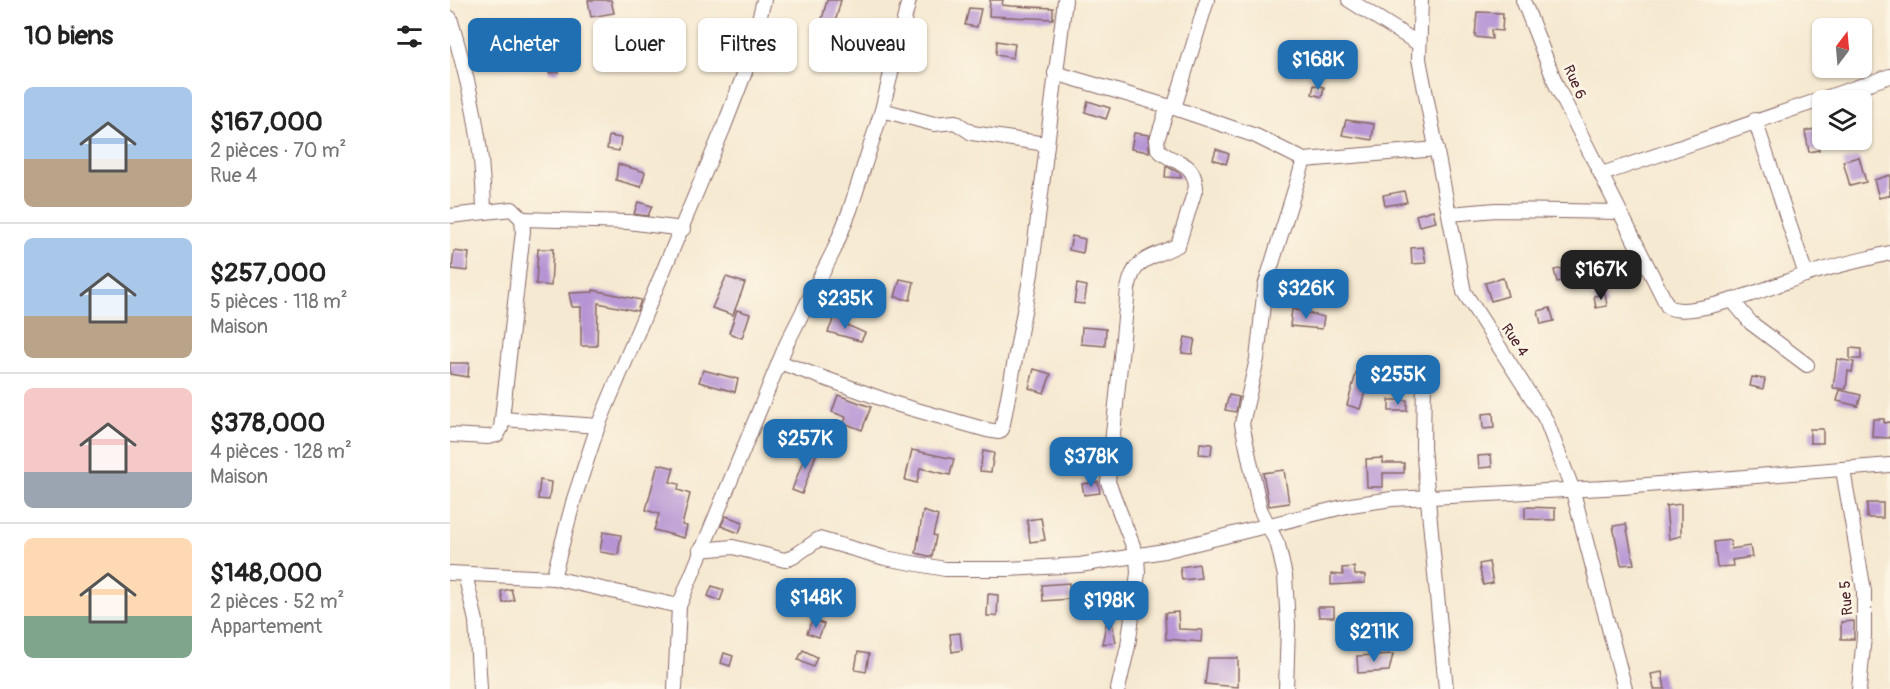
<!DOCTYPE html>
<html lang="fr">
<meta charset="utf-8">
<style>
:root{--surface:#fff;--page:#f6f6f6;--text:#222;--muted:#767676;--line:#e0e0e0;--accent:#1f6fb2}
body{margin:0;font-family:Pangolin,sans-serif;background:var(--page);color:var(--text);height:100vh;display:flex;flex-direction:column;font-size:22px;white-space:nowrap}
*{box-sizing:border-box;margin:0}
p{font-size:20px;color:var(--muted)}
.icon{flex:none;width:33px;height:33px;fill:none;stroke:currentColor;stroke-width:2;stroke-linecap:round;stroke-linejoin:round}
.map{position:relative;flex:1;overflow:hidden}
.drawer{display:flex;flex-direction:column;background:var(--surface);width:450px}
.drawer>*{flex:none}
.guide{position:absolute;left:18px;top:18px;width:570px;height:54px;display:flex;gap:12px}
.needle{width:39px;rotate:16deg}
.fabs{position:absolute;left:1362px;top:18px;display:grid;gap:12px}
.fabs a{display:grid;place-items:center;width:60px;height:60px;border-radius:9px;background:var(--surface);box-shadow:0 2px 4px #0004;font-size:30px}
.price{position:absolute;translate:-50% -51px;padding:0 14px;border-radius:12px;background:var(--accent);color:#fff;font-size:20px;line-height:39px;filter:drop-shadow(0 2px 3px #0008)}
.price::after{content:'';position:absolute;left:50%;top:36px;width:18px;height:14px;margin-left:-9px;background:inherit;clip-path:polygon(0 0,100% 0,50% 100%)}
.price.selected{background:#222;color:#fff}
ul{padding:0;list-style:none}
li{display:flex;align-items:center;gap:18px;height:150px;padding:0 24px}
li+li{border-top:2px solid var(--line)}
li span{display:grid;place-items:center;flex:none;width:168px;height:120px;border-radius:9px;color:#555}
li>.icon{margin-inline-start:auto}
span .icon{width:72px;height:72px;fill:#fffc;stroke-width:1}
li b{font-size:26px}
h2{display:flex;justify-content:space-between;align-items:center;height:72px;padding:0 24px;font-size:26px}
.tag{padding:0 21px;border-radius:9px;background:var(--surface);box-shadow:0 2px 4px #0004;font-size:21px;line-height:54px}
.tag.selected{background:var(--accent);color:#fff}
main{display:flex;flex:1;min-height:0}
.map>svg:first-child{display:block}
.building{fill:#b795d4}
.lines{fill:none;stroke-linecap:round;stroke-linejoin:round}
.minor-casing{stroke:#866665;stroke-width:16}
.minor{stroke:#fff;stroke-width:14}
.labels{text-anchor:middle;stroke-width:5;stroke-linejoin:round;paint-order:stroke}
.street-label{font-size:15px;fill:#4a1f2b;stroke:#fcf5e5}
</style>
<main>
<section class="drawer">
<h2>10 biens<svg class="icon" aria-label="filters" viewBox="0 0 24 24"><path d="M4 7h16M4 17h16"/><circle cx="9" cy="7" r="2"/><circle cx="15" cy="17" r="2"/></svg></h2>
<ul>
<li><span style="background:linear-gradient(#a9c7e8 60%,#b9a48a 0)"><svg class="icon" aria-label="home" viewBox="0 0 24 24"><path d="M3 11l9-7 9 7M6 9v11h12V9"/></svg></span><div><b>$167,000</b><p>2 pièces · 70 m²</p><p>Rue 4</p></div></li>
<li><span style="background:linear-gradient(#a9c7e8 65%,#b9a48a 0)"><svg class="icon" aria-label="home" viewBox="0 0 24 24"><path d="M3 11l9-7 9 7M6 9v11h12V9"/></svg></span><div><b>$257,000</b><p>5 pièces · 118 m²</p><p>Maison</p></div></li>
<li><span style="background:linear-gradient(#f6c9c9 70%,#9aa5b1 0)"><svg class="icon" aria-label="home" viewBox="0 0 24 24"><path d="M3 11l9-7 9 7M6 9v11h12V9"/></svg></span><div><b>$378,000</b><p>4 pièces · 128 m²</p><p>Maison</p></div></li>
<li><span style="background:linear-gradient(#ffd9b3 65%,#7fa58c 0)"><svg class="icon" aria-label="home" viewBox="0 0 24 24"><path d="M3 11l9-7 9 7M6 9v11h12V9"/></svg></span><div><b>$148,000</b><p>2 pièces · 52 m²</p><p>Appartement</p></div></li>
</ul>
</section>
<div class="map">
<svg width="1440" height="689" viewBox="0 0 1440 689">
<rect width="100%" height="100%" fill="#fcf5e5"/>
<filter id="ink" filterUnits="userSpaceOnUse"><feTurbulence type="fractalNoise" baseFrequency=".0167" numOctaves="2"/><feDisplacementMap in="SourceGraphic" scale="12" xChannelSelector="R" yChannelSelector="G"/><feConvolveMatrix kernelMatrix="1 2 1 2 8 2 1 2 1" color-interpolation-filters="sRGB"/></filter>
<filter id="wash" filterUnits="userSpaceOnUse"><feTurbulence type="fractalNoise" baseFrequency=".008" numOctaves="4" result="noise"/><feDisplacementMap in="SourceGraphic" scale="24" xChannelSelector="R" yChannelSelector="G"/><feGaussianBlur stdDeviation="1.35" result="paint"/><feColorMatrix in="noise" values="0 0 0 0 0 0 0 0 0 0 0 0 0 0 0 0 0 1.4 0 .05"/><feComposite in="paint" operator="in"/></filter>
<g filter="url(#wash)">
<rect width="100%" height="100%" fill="#f6e9d1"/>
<g id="blocks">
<g class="building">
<polygon points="138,0 161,0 164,13 141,17"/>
<polygon points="377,0 391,0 384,27 371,23"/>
<polygon points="540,0 553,0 552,5 561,6 603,8 603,19 539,16"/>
<polygon points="519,8 531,9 527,27 515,25"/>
<polygon points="1027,12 1053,13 1052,31 1041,30 1042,39 1025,37"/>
<polygon points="547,41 565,44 563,58 546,55"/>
<polygon points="391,48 417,53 414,66 389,61"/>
<polygon points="107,53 109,72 99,73 97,54"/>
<polygon points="864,85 874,87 872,97 862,94"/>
<polygon points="638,101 660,108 656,119 635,112"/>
<polygon points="896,120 924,124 922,140 892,135"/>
<polygon points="1365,129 1369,150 1359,152 1355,131"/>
<polygon points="684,133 699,135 699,152 681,149"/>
<polygon points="159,136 171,138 169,151 157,149"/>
<polygon points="766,149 779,154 776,164 763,159"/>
<polygon points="1409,157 1416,182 1400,186 1393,161"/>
<polygon points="168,164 195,172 191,187 166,180"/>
<polygon points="716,166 730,173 731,178 715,177"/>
<polygon points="1440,175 1440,195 1429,198 1424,180"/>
<polygon points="954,191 957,202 935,206 933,195"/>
<polygon points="188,202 202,206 198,216 184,214"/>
<polygon points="983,210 986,222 969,226 966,215"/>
<polygon points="622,236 635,239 633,253 619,250"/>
<polygon points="973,247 976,263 962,264 961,248"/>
<polygon points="88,249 103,249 101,286 86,284"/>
<polygon points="4,251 19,253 17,271 2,269"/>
<polygon points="1115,268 1118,280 1107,282 1104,270"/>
<polygon points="276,277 295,283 283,315 262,308"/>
<polygon points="1053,278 1058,296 1041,301 1035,283"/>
<polygon points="450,279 464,282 460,300 445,297"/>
<polygon points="627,284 637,286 634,304 624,303"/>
<polygon points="143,290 191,300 187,311 148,303 147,346 131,346 131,307 122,307 119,293 143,292"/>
<polygon points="1155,293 1157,306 1146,308 1144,296"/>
<polygon points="1100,308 1104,321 1091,324 1088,311"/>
<polygon points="842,309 874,317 872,329 840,326"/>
<polygon points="287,310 300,314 292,338 279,333"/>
<polygon points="385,316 398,322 397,325 415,333 411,341 378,332"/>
<polygon points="632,327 656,329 655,346 631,344"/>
<polygon points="735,337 745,339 742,354 732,353"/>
<polygon points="1400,348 1411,349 1411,359 1400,359"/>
<polygon points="1387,359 1404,362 1402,372 1398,371 1396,389 1383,388"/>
<polygon points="0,363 19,363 18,377 0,374"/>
<polygon points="584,369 601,374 594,393 579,388"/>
<polygon points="253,370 288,379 285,392 249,382"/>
<polygon points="907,370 920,374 910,409 897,405"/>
<polygon points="1302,377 1315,379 1313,389 1300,386"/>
<polygon points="1390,390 1411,395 1408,406 1387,401"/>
<polygon points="388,395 421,407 412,430 394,423 396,417 382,412"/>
<polygon points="779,395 789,397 786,412 775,410"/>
<rect x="939" y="400" width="18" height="11"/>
<polygon points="1043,413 1044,428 1033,429 1032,414"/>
<polygon points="1423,419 1434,419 1434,423 1440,422 1440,438 1422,437"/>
<rect x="1360" y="429" width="13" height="14"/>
<polygon points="750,443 762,444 761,455 749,454"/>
<polygon points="358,447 368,449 352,494 342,490"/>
<polygon points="462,450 504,459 500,475 470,468 467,483 455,480"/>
<polygon points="533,451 544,453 541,472 530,471"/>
<polygon points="1041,455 1042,467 1029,468 1028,456"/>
<polygon points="933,458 933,463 954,463 954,473 933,473 933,487 917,487 916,459"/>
<polygon points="208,464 224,468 220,482 229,484 228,490 240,494 232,525 237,526 234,538 204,530 209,514 196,510"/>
<polygon points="834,470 839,503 819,506 813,473"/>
<polygon points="90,480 101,482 99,500 88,499"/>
<polygon points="648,482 650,493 634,495 632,484"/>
<rect x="1417" y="503" width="16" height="15"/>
<polygon points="1231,504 1231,536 1219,539 1216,506"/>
<polygon points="1075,507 1105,508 1105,520 1075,519"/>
<polygon points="473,511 488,516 483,535 486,536 482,557 466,553"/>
<polygon points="276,516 293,522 289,533 271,526"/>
<polygon points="591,518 595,540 580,542 577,520"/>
<polygon points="1176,524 1184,564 1171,565 1163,526"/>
<polygon points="153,532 171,535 168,555 150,552"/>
<polygon points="1280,540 1281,549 1300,546 1302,557 1282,560 1283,566 1267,567 1264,542"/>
<polygon points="1039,562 1043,583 1033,585 1029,564"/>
<polygon points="749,564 751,578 732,580 730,567"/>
<polygon points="904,567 905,575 915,575 915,583 881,585 881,574 893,575 892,568"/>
<polygon points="619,583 620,599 593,601 592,585"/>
<polygon points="262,586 274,590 270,601 258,596"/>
<polygon points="61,589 64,600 53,603 51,591"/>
<polygon points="538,594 548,595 547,616 537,616"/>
<polygon points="868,607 884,607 884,617 869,617"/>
<polygon points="659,610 666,642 652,644"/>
<polygon points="728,612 729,629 752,630 751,642 716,639 715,613"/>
<polygon points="362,620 374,624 369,637 357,633"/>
<polygon points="1404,621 1404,639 1391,639 1391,622"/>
<polygon points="510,633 512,650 502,652 500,634"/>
<polygon points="353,650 367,657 363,667 348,660"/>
<polygon points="408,652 419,654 416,672 405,670"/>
<polygon points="274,653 283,656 280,666 271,663"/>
<polygon points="943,654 939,671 908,673 907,656"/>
<polygon points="758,658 788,658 788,687 755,684"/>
<polygon points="1212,672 1215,689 1204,689 1201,674"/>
</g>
</g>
</g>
<g filter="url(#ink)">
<use href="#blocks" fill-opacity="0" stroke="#866665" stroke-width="1.5"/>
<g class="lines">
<g class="minor-casing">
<g id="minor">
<polyline points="899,0 969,44"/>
<polyline points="971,0 969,59 1014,292 1096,420 1122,488 1175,689"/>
<path d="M1073,0L1107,87L1218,307C1242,320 1328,284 1355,275C1383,266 1412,260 1440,253"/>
<path d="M0,18C20,86 33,140 34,211"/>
<polyline points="605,73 724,108 806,136 854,160 987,149"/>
<polyline points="724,108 757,0"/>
<polyline points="432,110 484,124 505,122 522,133 596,144"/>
<polyline points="1305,120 1356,275"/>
<polyline points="1152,174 1440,76"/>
<polyline points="1000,214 1046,210 1170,212"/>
<polyline points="0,216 62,209 72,219 73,231 51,428 47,435 38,437 0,435"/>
<polyline points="72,219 178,222 233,229"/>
<polyline points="1282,300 1301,323 1357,365"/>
<polyline points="329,362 449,405 537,430 549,432 552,429 581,274 615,0"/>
<polyline points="974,374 973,448 996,689"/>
<polyline points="53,419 148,426"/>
<polyline points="1393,470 1414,591 1414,636 1409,689"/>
<polyline points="250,550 283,547 335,560 343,557 369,539 435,558 495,569 558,569 630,565 714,551 901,505 942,499 1173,487 1440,465"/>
<polyline points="0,573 103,578 229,606"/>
<polyline points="15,574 26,621 30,689"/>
<polyline points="103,578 124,499 148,426 273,129 295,72 314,0"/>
<polyline points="225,689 229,606 337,343 384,250 400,210 432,110 459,0"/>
<path d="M668,689L678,646L688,573L687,556L658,482L678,289C684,256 701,259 728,245L746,187C743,157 721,165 708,149L707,140L718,106"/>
<polyline points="836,689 838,625 835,576 828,545 810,509 792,424 807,359 815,286 854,160"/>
</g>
</g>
<use href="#minor" class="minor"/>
</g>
</g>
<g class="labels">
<g class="street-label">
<text transform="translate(1125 82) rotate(66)" y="5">Rue 6</text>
<text transform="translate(1065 340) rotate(56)" y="5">Rue 4</text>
<text transform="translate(1396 598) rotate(-95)" y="5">Rue 5</text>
</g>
</g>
</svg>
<div class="fabs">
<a><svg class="needle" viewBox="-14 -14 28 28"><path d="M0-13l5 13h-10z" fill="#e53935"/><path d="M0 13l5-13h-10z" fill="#767676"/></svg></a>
<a><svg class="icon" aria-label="layers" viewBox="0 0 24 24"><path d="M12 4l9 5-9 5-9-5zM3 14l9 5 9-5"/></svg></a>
</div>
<b class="price" style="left:868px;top:91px">$168K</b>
<b class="price selected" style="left:1151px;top:301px">$167K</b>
<b class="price" style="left:856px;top:320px">$326K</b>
<b class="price" style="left:395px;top:330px">$235K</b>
<b class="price" style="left:948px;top:406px">$255K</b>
<b class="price" style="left:355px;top:470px">$257K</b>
<b class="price" style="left:641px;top:488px">$378K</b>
<b class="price" style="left:366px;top:629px">$148K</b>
<b class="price" style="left:659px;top:632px">$198K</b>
<b class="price" style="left:924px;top:663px">$211K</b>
<div class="guide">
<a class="tag selected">Acheter</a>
<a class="tag">Louer</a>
<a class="tag">Filtres</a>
<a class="tag">Nouveau</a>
</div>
</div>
</main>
